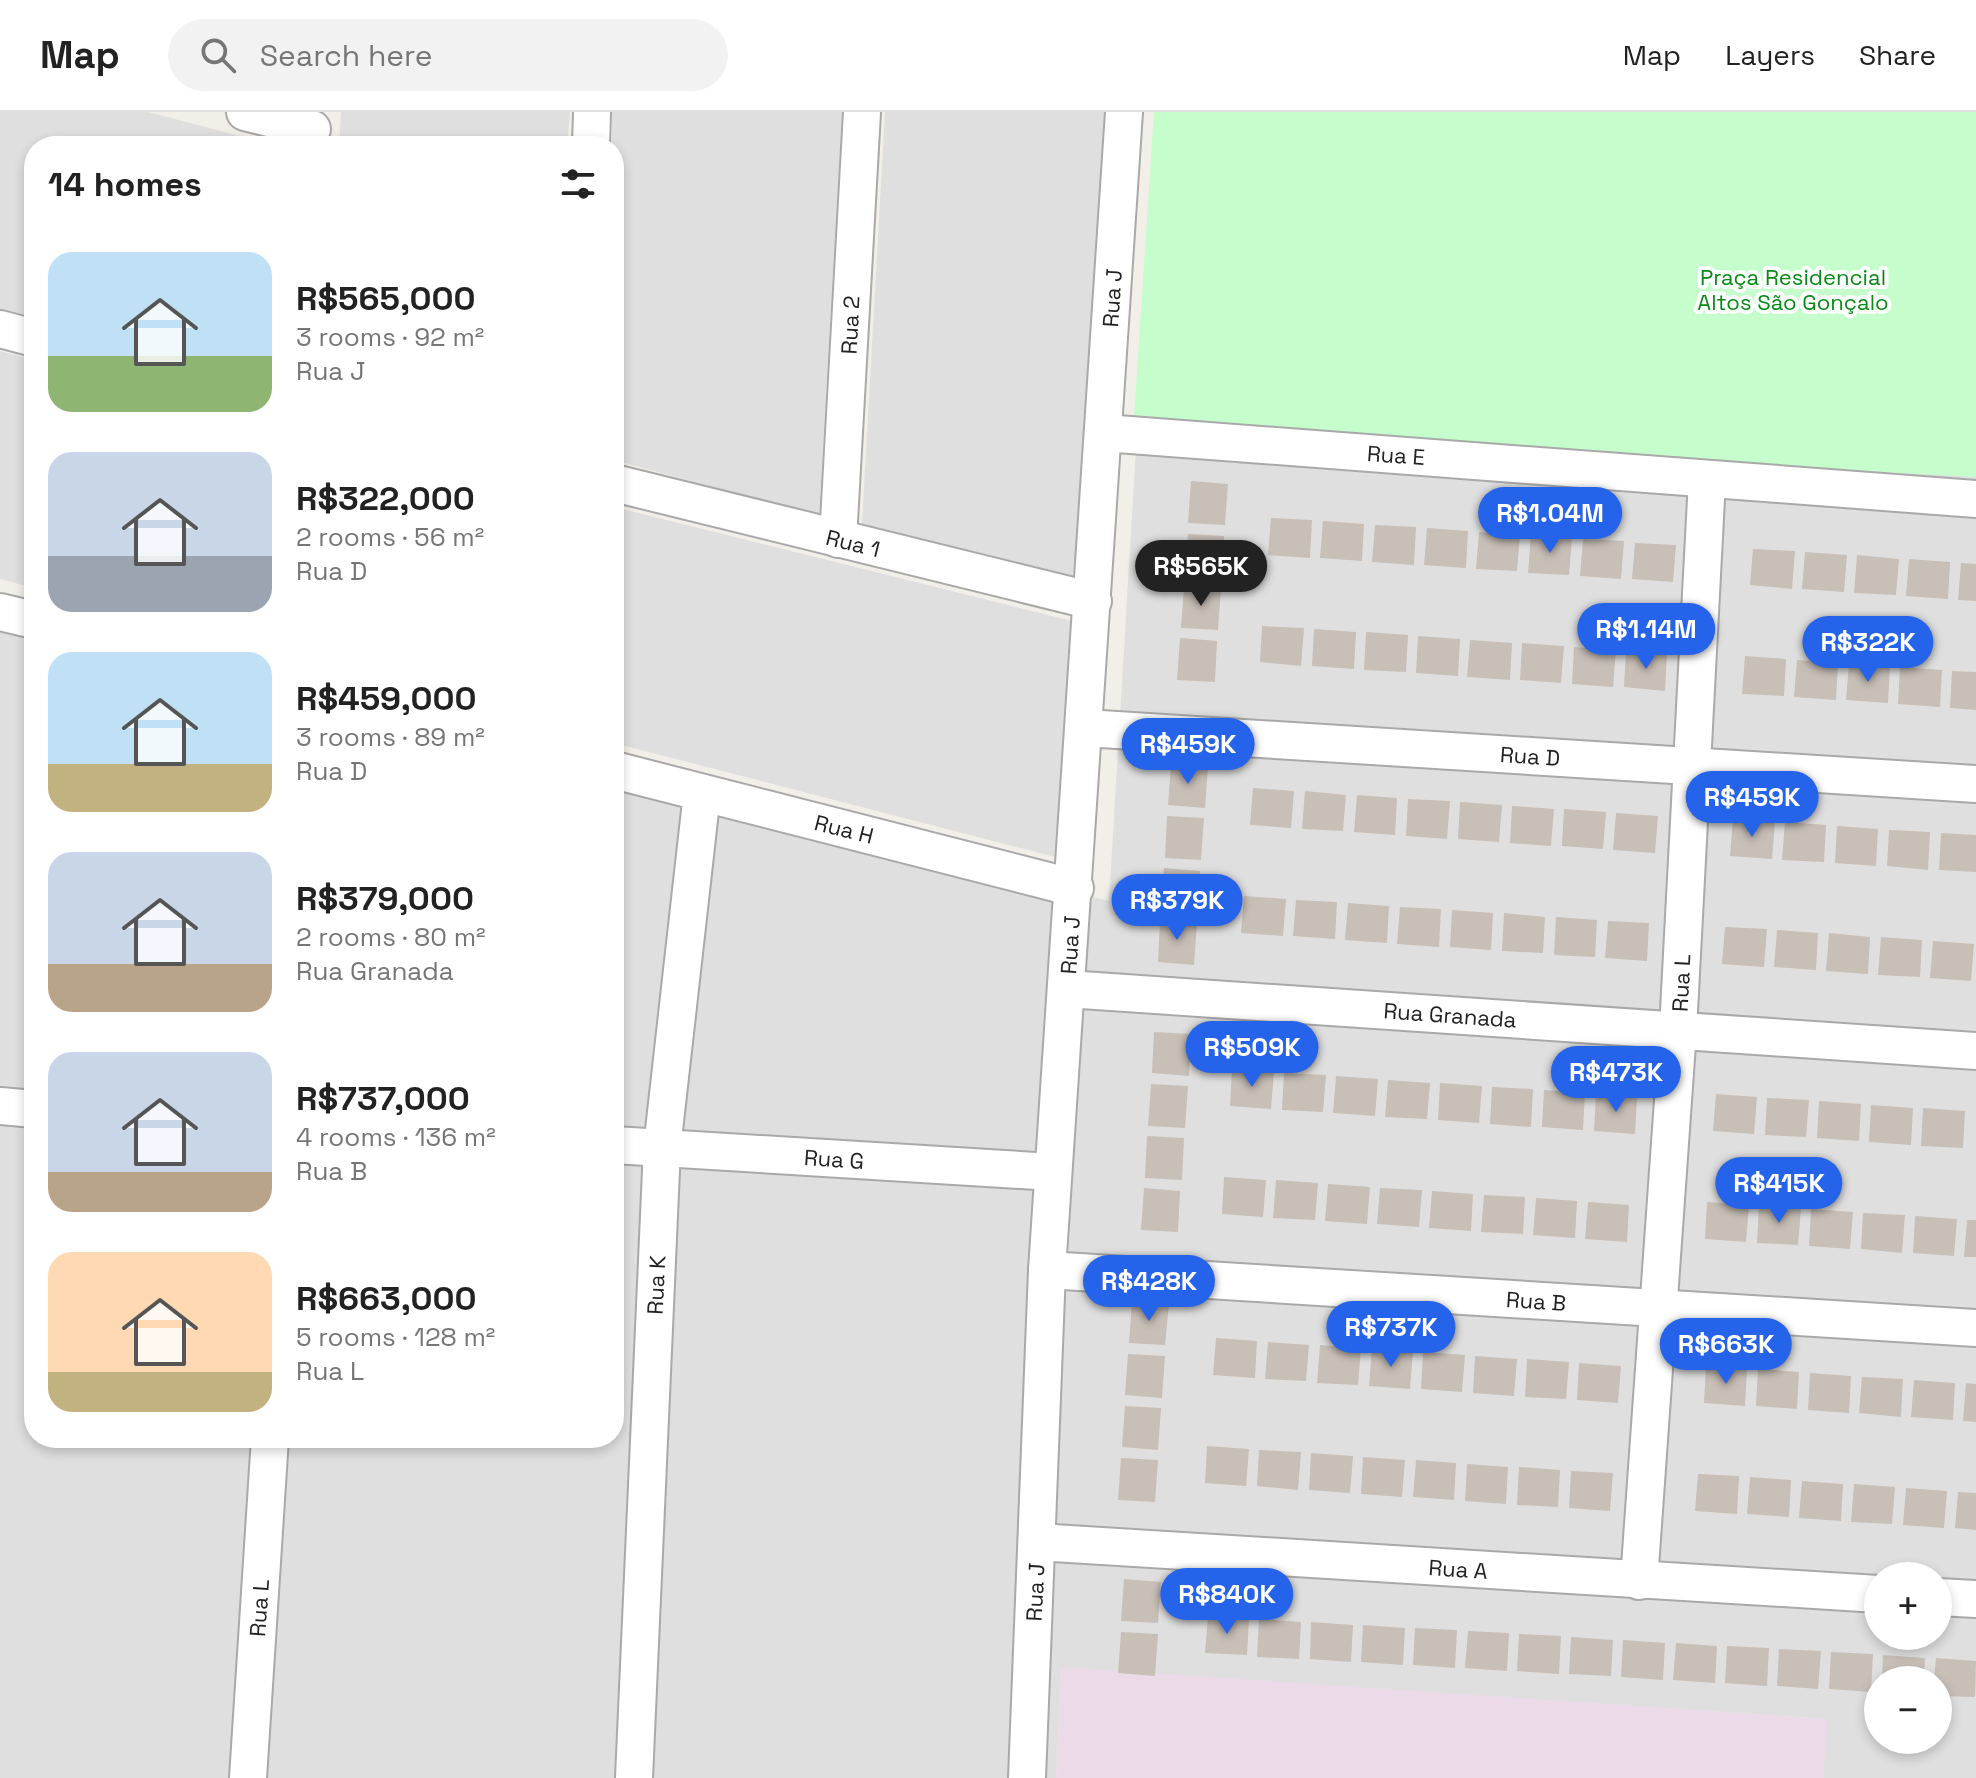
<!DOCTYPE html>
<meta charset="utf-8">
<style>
:root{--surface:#fff;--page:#f2f2f2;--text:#222;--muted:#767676;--line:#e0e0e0;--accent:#2563eb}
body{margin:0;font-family:"Space Grotesk",sans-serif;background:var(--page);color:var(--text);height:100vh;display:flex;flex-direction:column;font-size:30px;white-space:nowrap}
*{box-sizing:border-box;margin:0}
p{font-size:26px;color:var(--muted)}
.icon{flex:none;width:44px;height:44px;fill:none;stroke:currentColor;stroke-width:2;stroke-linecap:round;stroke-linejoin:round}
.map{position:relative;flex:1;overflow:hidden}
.panel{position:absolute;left:24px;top:24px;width:600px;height:1312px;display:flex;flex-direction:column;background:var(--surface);border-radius:32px;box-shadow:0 4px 12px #0003}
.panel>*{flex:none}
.controls{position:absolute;left:1864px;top:1450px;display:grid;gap:16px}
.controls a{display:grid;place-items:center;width:88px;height:88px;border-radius:50%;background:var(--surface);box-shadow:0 4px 12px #0003;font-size:40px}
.price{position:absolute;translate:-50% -68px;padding:0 18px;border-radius:28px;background:var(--accent);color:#fff;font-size:26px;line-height:52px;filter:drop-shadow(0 2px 4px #0008)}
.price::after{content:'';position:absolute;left:50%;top:48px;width:24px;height:18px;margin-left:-12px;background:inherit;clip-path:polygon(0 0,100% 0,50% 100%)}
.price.on{background:#222;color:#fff}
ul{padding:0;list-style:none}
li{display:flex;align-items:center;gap:24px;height:200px;padding:0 24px}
li span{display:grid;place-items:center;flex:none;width:224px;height:160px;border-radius:24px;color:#555}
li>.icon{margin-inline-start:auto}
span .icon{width:96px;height:96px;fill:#fffc;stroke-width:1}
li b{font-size:34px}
h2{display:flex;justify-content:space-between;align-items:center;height:96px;padding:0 24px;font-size:34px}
header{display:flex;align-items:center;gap:48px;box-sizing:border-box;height:112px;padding:0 40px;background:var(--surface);border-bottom:2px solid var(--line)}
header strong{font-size:38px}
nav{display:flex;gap:44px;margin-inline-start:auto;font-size:28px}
.search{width:560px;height:72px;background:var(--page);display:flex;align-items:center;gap:20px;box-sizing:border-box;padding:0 28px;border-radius:44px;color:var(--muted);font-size:30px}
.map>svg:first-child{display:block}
.residential{fill:#e0dfdf;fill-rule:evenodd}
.industrial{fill:#ecdae8}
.park{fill:#c5fdcc}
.building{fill:#c8bfb7}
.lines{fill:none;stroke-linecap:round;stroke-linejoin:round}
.street-casing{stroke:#a9a9a9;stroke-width:40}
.street{stroke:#fff;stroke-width:36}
.labels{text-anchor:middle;stroke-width:8;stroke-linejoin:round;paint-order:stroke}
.park-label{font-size:22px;fill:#068a16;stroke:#fff}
.street-label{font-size:22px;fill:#222;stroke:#fff}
</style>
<header>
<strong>Map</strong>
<div class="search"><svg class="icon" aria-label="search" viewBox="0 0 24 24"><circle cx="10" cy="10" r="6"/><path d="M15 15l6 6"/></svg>Search here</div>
<nav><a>Map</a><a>Layers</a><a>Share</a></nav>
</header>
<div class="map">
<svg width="1976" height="1666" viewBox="0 0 1976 1666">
<rect width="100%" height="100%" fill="#f2efe8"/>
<g class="residential">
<polygon points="0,0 148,0 278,34 34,34 34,205 0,197"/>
<polygon points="341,0 570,0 567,34 339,34"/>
<polygon points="612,0 842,0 819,404 614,348"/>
<polygon points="885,0 1116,0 1087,467 862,412"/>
<path d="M1156,0H1976V1666H1823L1826,1607L1062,1556L1056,1666H0V506L34,515V1326H614V663L1109,789ZM1878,1464H1938V1524H1878ZM1878,1568H1938V1628H1878Z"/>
<polygon points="0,239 34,248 34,476 0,467"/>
<polygon points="614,395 1072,509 1055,745 614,631"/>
</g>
<polygon class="industrial" points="1062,1555 1827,1607 1823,1666 1056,1666"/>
<polygon class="park" points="1154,0 1976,0 1976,365 1133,321"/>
<g class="building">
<polygon points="1191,369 1228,372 1225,413 1188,411"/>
<polygon points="1271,406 1312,408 1310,446 1268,443"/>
<polygon points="1323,409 1364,412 1362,449 1320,446"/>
<polygon points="1375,413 1416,415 1414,453 1372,450"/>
<polygon points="1427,416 1468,419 1466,456 1424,453"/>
<polygon points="1479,420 1520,423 1517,459 1476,457"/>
<polygon points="1188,422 1224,424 1222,466 1185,463"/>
<polygon points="1531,423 1572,426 1569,463 1528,461"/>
<polygon points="1583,427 1624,429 1621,467 1580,464"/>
<polygon points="1635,431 1676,433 1673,470 1632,467"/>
<polygon points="1753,437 1795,439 1792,477 1750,473"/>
<polygon points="1805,440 1847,443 1844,480 1802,477"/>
<polygon points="1857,443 1899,447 1896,483 1854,481"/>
<polygon points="1909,447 1950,450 1948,487 1906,484"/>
<polygon points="1961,451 1976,452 1976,489 1958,488"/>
<polygon points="1184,474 1221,476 1218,518 1181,516"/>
<polygon points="1262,514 1304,516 1301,554 1260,550"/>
<polygon points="1314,517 1356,520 1354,557 1312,554"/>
<polygon points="1366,520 1408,523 1406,560 1364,558"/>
<polygon points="1418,524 1460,527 1458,564 1416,561"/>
<polygon points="1180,526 1217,529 1215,570 1177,568"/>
<polygon points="1470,528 1512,531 1510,568 1467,565"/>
<polygon points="1522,531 1564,534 1561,571 1520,568"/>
<polygon points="1574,535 1616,538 1613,575 1572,572"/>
<polygon points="1626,539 1667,541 1665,579 1624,575"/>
<polygon points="1745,544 1786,547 1784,584 1742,582"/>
<polygon points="1797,548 1838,551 1836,588 1794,585"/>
<polygon points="1849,552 1890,555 1888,591 1846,588"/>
<polygon points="1900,555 1942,558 1940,595 1898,592"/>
<polygon points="1952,559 1976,560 1976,598 1950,596"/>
<polygon points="1171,652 1208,654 1205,696 1168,693"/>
<polygon points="1253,676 1294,679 1291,716 1250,713"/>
<polygon points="1305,679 1346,683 1343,719 1302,717"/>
<polygon points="1357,683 1397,686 1395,723 1354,720"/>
<polygon points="1408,687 1450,689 1447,727 1406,724"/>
<polygon points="1460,690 1502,693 1499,730 1458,727"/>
<polygon points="1512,694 1554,697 1551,734 1510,731"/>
<polygon points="1564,697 1606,700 1603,737 1562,734"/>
<polygon points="1616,701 1658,704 1655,741 1613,738"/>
<polygon points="1167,704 1204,706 1201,748 1165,746"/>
<polygon points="1733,707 1775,710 1772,747 1730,744"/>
<polygon points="1785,710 1826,713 1824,750 1782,748"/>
<polygon points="1837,714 1878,717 1876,754 1835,751"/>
<polygon points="1889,718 1930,720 1928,758 1887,754"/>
<polygon points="1941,721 1976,723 1976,760 1939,758"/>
<polygon points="1164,756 1200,759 1198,801 1161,798"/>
<polygon points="1244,784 1286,787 1283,824 1241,821"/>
<polygon points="1296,788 1337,790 1335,827 1293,824"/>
<polygon points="1348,791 1389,794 1387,831 1345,828"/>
<polygon points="1400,795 1441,797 1439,835 1397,832"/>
<polygon points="1452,798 1493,801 1491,838 1450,835"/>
<polygon points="1504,801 1545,805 1543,841 1502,839"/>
<polygon points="1556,805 1597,808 1595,845 1554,843"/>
<polygon points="1160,808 1197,811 1194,853 1158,850"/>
<polygon points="1608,809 1649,811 1647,849 1605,846"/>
<polygon points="1725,815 1767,817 1764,855 1722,852"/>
<polygon points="1777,818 1818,821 1816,858 1774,855"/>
<polygon points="1829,821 1870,825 1868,862 1826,859"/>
<polygon points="1881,825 1922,828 1920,865 1878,863"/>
<polygon points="1933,829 1974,832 1971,869 1930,866"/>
<polygon points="1154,920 1191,922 1189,964 1152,961"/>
<polygon points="1232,957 1274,960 1271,997 1230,994"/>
<polygon points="1284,961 1326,963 1323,1000 1282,998"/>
<polygon points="1336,964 1378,967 1375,1004 1333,1001"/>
<polygon points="1388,968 1430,971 1427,1007 1385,1005"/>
<polygon points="1440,971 1482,974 1479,1011 1438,1008"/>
<polygon points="1151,972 1188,974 1185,1016 1148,1014"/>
<polygon points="1492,975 1533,977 1531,1015 1490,1012"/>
<polygon points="1544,978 1585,981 1583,1018 1542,1015"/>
<polygon points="1596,982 1637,985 1635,1022 1594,1019"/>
<polygon points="1716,982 1757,985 1754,1022 1713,1019"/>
<polygon points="1767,986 1809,988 1806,1025 1765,1023"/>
<polygon points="1819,989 1861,992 1859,1029 1817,1026"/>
<polygon points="1871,993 1913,996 1911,1033 1869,1030"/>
<polygon points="1923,996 1965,999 1963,1036 1921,1034"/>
<polygon points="1147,1024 1184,1026 1182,1068 1145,1066"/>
<polygon points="1224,1065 1266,1068 1263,1105 1222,1102"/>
<polygon points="1276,1068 1318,1071 1315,1108 1273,1106"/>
<polygon points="1328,1072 1370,1075 1367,1112 1325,1109"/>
<polygon points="1144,1076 1180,1079 1178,1120 1141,1118"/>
<polygon points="1380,1076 1422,1078 1419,1115 1377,1112"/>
<polygon points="1432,1079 1473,1082 1471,1119 1429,1116"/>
<polygon points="1484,1083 1525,1085 1523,1122 1481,1120"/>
<polygon points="1536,1086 1577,1089 1575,1126 1533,1123"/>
<polygon points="1588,1090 1629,1093 1627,1130 1585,1127"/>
<polygon points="1707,1090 1749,1093 1746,1130 1705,1127"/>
<polygon points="1759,1093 1801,1096 1798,1133 1757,1131"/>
<polygon points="1811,1097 1853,1100 1850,1137 1809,1134"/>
<polygon points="1863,1101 1905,1103 1902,1141 1861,1137"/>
<polygon points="1915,1104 1957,1107 1954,1144 1913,1141"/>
<polygon points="1967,1108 1976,1108 1976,1145 1964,1145"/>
<polygon points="1132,1189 1169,1192 1165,1233 1129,1231"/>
<polygon points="1216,1226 1257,1229 1255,1266 1213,1263"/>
<polygon points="1268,1230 1309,1233 1306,1269 1265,1267"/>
<polygon points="1320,1233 1361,1236 1358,1273 1317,1271"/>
<polygon points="1372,1237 1413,1239 1410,1277 1369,1274"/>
<polygon points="1423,1240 1465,1243 1462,1280 1421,1277"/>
<polygon points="1128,1242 1165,1244 1162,1286 1125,1283"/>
<polygon points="1475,1244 1517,1247 1514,1284 1473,1281"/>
<polygon points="1527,1247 1569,1250 1566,1287 1525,1285"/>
<polygon points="1579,1251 1621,1254 1618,1291 1577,1288"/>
<polygon points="1706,1254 1747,1257 1745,1294 1704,1291"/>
<polygon points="1758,1257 1799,1260 1797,1297 1756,1294"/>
<polygon points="1810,1261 1851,1264 1849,1301 1808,1298"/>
<polygon points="1862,1265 1903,1267 1901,1305 1859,1301"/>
<polygon points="1914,1268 1955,1271 1953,1308 1911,1305"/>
<polygon points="1966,1271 1976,1272 1976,1310 1963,1309"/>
<polygon points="1125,1294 1161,1296 1158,1338 1122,1335"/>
<polygon points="1207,1334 1249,1337 1246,1374 1205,1371"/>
<polygon points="1259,1338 1301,1340 1298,1378 1257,1374"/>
<polygon points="1311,1341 1353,1344 1350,1381 1309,1378"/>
<polygon points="1363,1345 1405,1348 1402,1385 1361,1382"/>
<polygon points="1121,1346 1158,1348 1155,1390 1118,1388"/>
<polygon points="1416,1348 1456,1351 1454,1388 1413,1385"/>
<polygon points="1467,1352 1508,1355 1506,1392 1465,1389"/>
<polygon points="1519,1355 1560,1358 1558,1395 1517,1393"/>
<polygon points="1571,1359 1613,1361 1610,1399 1569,1396"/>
<polygon points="1698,1362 1739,1364 1737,1402 1695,1399"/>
<polygon points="1750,1365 1791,1368 1789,1405 1747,1402"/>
<polygon points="1802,1369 1843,1372 1841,1409 1799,1406"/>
<polygon points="1854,1372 1895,1375 1892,1412 1851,1410"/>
<polygon points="1906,1376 1947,1379 1944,1416 1903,1413"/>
<polygon points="1958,1380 1976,1381 1976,1418 1955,1416"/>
<polygon points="1124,1467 1161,1470 1158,1511 1121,1509"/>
<polygon points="1208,1504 1249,1507 1247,1543 1205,1541"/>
<polygon points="1259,1507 1301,1510 1299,1547 1257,1545"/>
<polygon points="1311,1510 1353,1513 1351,1550 1310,1547"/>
<polygon points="1363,1513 1405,1516 1403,1553 1361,1550"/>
<polygon points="1415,1516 1457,1518 1455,1556 1413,1553"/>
<polygon points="1468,1519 1509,1521 1507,1559 1465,1556"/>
<polygon points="1121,1520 1158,1522 1155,1564 1118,1561"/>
<polygon points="1519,1522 1561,1524 1559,1562 1517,1559"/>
<polygon points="1571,1525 1613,1528 1611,1564 1569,1562"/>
<polygon points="1623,1528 1665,1531 1663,1568 1621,1565"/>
<polygon points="1676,1531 1717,1534 1715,1571 1673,1568"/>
<polygon points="1727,1534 1769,1536 1767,1574 1725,1571"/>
<polygon points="1779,1537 1821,1539 1818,1577 1777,1574"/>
<polygon points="1831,1540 1873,1542 1871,1580 1829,1577"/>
<polygon points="1883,1543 1925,1546 1924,1568 1882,1568"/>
<polygon points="1936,1546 1976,1549 1975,1585 1938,1584 1938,1568 1934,1568"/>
</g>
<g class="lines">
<g class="street-casing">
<g id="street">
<polyline points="245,0 312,17"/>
<polyline points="591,34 592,0"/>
<polyline points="0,217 34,226"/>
<polyline points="1104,321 1976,387"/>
<polyline points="614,371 1093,489"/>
<polyline points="838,427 862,0"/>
<polyline points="0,500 34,508"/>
<polyline points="1085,616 1976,672"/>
<polyline points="614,658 1075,776"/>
<polyline points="1067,877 1976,939"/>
<polyline points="0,994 34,997"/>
<polyline points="614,1033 1053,1060"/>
<polyline points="1047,1158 1976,1216"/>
<polyline points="1037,1430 1878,1482"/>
<polyline points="1639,1469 1678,918 1707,368"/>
<polyline points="1938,1485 1976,1487"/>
<polyline points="248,1666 270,1326"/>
<polyline points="634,1666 662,1036 702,681"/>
<polyline points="1027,1666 1047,1158 1124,0"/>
</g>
</g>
<use href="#street" class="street"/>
</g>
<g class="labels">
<g class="park-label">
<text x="1793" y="173">Praça Residencial<tspan x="1793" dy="25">Altos São Gonçalo</tspan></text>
</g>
<g class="street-label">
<text transform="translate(1112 186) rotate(-86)" y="8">Rua J</text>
<text transform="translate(850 213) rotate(-87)" y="8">Rua 2</text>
<text transform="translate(1396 343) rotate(4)" y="8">Rua E</text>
<text transform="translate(853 431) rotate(14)" y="8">Rua 1</text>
<text transform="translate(1530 644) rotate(4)" y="8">Rua D</text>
<text transform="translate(844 717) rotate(14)" y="8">Rua H</text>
<text transform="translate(1070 833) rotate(-86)" y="8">Rua J</text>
<text transform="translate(1681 871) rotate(-87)" y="8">Rua L</text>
<text transform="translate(1450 903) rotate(4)" y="8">Rua Granada</text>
<text transform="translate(834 1047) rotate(4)" y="8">Rua G</text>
<text transform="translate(656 1173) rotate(-87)" y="8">Rua K</text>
<text transform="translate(1536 1189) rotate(4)" y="8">Rua B</text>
<text transform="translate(1458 1457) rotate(4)" y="8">Rua A</text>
<text transform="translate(1035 1480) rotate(-87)" y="8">Rua J</text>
<text transform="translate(259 1496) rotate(-86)" y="8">Rua L</text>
</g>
</g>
</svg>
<div class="controls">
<a>+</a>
<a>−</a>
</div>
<b class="price" style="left:1550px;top:443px">R$1.04M</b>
<b class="price on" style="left:1201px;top:496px">R$565K</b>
<b class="price" style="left:1646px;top:559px">R$1.14M</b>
<b class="price" style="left:1868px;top:572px">R$322K</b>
<b class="price" style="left:1188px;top:674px">R$459K</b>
<b class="price" style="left:1752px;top:727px">R$459K</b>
<b class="price" style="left:1177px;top:830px">R$379K</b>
<b class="price" style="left:1252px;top:977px">R$509K</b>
<b class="price" style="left:1616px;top:1002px">R$473K</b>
<b class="price" style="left:1779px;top:1113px">R$415K</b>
<b class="price" style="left:1149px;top:1211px">R$428K</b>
<b class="price" style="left:1391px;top:1257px">R$737K</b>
<b class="price" style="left:1726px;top:1274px">R$663K</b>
<b class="price" style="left:1227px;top:1524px">R$840K</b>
<section class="panel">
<h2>14 homes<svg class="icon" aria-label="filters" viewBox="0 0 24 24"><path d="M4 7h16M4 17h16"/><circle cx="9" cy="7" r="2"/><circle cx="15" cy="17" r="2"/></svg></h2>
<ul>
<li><span style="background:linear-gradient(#bfe0f5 65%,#8fb573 0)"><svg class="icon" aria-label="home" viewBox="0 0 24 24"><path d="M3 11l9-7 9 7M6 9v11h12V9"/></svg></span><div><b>R$565,000</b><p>3 rooms · 92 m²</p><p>Rua J</p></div></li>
<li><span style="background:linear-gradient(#c9d6e8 65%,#9aa5b1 0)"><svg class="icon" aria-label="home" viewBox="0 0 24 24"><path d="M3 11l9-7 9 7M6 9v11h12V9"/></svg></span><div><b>R$322,000</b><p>2 rooms · 56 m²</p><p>Rua D</p></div></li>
<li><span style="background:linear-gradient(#bfe0f5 70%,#c2b280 0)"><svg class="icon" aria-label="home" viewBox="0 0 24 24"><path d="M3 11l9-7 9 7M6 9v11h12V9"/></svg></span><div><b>R$459,000</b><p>3 rooms · 89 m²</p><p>Rua D</p></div></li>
<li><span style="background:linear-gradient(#c9d6e8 70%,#b9a48a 0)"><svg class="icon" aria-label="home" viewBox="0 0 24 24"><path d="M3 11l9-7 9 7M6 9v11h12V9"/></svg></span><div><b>R$379,000</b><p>2 rooms · 80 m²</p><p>Rua Granada</p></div></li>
<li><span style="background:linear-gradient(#c9d6e8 75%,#b9a48a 0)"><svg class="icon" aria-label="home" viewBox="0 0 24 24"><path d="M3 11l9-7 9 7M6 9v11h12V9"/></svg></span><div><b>R$737,000</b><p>4 rooms · 136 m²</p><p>Rua B</p></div></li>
<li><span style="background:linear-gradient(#ffd9b3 75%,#c2b280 0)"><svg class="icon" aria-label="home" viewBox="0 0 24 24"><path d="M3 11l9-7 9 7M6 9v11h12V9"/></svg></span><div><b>R$663,000</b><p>5 rooms · 128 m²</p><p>Rua L</p></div></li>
</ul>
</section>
</div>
